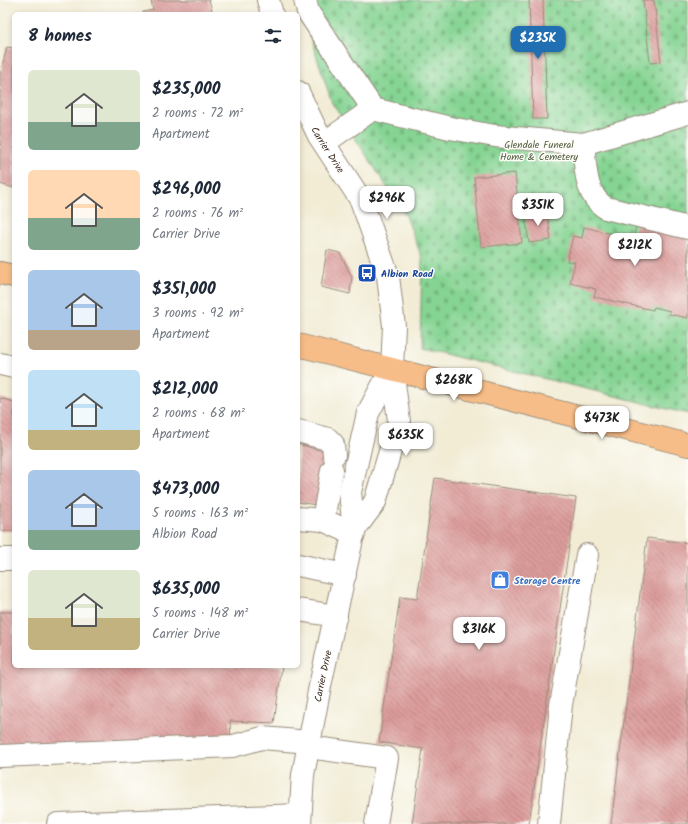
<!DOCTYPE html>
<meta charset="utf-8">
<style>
:root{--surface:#fff;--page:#f2f2f3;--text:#1f2937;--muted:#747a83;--accent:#1f6fb2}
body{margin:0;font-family:Kalam,sans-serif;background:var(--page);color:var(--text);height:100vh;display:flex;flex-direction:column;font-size:15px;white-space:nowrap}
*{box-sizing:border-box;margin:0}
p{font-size:13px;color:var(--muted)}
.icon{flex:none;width:22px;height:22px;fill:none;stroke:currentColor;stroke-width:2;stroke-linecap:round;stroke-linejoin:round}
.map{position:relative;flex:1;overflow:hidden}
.details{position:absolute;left:12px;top:12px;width:288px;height:656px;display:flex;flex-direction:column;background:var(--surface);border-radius:6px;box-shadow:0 2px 6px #0003}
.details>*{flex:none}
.price{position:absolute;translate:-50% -34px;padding:0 9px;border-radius:8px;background:#fff;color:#222;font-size:13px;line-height:26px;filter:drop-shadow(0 1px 2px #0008)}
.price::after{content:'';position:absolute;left:50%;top:24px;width:12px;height:9px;margin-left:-6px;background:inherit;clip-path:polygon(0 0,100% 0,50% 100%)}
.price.active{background:var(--accent);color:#fff}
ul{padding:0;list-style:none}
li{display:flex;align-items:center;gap:12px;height:100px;padding:0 16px}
li span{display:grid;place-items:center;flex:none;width:112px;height:80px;border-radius:6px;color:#555}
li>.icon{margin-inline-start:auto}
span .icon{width:48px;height:48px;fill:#fffc;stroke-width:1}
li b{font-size:17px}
h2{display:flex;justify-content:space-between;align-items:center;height:48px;padding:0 16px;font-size:17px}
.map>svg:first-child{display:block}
.cemetery{fill:url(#cemetery-stones);stroke:#607f58}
.building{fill:url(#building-back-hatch)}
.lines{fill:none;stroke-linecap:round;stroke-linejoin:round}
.minor-casing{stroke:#968b7a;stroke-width:24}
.major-casing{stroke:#968b7a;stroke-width:24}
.minor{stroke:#fff;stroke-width:22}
.major{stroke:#f7bd88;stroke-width:22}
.labels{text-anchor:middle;stroke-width:3;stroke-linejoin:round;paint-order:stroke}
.park-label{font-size:10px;fill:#515d41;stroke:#fdfcf7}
.street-label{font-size:10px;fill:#3b2a1e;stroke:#fdfcf7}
.transit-label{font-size:10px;font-weight:bold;fill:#164399;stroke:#fdfcf7;text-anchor:start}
.shop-label{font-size:10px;font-weight:bold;fill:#366cbe;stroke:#fdfcf7;text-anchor:start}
</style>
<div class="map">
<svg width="688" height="824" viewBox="0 0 688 824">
<defs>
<pattern id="cemetery-stones" width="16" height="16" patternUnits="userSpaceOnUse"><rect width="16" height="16" fill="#85d493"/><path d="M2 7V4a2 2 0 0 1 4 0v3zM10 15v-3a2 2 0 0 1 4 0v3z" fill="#74b67e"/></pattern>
<pattern id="building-back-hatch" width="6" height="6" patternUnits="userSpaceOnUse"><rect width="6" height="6" fill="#dc9c9b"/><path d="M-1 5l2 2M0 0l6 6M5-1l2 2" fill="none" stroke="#b47f7e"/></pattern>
</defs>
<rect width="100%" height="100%" fill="#fdfcf7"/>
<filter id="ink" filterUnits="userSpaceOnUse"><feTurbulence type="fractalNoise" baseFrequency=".025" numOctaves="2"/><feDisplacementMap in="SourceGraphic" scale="8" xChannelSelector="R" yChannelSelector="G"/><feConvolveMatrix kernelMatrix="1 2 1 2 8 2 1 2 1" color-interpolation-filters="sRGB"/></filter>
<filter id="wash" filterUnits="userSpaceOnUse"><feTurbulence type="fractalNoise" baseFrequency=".012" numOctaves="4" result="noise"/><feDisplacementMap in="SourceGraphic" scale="16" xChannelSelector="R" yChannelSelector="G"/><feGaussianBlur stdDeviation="0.9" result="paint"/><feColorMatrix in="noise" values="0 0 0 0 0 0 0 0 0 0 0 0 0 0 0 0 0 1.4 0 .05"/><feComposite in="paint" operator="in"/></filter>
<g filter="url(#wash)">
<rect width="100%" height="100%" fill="#f2ecd5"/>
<polygon class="cemetery" points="298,0 688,0 688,414 420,348 422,258 406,216 332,103"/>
<g id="blocks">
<g class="building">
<polygon points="151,0 209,0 213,14 143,14 143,12 153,10"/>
<polygon points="529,0 543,0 547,119 533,119"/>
<polygon points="643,0 654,0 661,62 650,63"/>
<polygon points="7,47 14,48 14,188 0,184 0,75"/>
<polygon points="515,173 522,243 481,247 474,177"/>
<polygon points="547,211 551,240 529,243 525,213"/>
<polygon points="637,222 688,234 688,318 669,314 670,311 654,307 653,310 594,297 596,289 570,283 575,262 567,261 573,236 582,238 584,227 633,239"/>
<polygon points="327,250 340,253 352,277 350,294 321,287"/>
<polygon points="0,398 14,402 14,531 0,531"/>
<polygon points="298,444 340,456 316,505 298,502"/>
<polygon points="435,478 576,498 529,824 412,824 423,749 379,742 400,597 417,599"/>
<polygon points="647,538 688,543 688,824 611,824"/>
<polygon points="0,612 14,612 14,666 282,666 274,723 230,721 231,741 0,747"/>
</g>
</g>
</g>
<g filter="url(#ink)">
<use href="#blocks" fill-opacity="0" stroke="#968b7a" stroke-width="1"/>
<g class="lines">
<g class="minor-casing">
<g id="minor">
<polyline points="268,0 272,14"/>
<polyline points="305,0 308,12 373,109 450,128 495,136 583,144 688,113"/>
<path id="s1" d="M298,92L319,136L361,200L388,276L394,326L392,368L399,421L375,502L354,530"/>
<polyline points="324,143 373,109"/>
<path d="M583,144C586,167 584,195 606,208L688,228"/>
<polyline points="0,364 14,367"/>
<polyline points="298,431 328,439 333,444 334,455"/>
<polyline points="298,518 323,520 354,534"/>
<polyline points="323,520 332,470"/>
<polyline points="0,559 14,559"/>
<polyline points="298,565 345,575"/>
<polyline points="298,610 336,616"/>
<polyline points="309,747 387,758 376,824"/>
<polyline points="0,756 233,746 262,738 310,742"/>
<polyline points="58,824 300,815"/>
<path id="s2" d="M300,824L303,775L320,686L354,530L350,492L368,413L392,368"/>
<polyline points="549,824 561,705 587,555"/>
</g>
</g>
<g class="major-casing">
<g id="major">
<polyline points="0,273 14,276"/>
<polyline points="298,345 688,445"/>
</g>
</g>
<use href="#minor" class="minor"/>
<use href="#major" class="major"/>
</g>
</g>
<defs>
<g id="bus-square" transform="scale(1)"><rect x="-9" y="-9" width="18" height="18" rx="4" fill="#1a4fb4" stroke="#fdfcf7"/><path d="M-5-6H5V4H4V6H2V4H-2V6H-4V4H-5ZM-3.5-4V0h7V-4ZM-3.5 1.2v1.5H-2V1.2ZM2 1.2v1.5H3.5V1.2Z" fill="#fff"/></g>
<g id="shop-square" transform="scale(1)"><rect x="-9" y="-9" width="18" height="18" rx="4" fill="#3f7fe0" stroke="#fdfcf7"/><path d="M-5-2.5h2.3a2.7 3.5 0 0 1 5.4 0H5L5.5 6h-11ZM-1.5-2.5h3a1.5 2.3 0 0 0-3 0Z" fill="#fff"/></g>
</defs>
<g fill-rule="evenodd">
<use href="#bus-square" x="367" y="273"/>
<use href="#shop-square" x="500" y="580"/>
</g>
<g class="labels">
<g class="park-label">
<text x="539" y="148">Glendale Funeral<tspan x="539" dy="12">Home &amp; Cemetery</tspan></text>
</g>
<g class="street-label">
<text dy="4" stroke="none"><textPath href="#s1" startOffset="65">Carrier Drive</textPath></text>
<text dy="4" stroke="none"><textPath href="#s2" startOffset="150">Carrier Drive</textPath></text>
</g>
<g class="transit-label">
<text x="381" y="277">Albion Road</text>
</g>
<g class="shop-label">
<text x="514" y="584">Storage Centre</text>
</g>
</g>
</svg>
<b class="price active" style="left:538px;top:60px">$235K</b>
<b class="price" style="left:387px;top:220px">$296K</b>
<b class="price" style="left:538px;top:227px">$351K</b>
<b class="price" style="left:635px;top:267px">$212K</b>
<b class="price" style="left:454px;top:402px">$268K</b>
<b class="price" style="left:602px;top:440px">$473K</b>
<b class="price" style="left:406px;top:457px">$635K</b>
<b class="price" style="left:479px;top:651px">$316K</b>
<section class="details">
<h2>8 homes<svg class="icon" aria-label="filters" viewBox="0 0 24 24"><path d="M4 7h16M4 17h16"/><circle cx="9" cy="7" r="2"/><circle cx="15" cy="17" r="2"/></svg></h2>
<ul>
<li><span style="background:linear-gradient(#dfe7d0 65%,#7fa58c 0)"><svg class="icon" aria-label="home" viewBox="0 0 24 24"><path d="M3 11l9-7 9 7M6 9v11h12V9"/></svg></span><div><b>$235,000</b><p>2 rooms · 72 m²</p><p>Apartment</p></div></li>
<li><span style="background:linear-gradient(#ffd9b3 60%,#7fa58c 0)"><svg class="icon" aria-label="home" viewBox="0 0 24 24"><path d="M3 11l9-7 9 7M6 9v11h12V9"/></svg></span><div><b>$296,000</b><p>2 rooms · 76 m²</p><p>Carrier Drive</p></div></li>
<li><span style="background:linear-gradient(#a9c7e8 75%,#b9a48a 0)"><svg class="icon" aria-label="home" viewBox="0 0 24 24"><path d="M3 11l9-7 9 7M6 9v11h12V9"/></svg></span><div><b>$351,000</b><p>3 rooms · 92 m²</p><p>Apartment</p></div></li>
<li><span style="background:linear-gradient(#bfe0f5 75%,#c2b280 0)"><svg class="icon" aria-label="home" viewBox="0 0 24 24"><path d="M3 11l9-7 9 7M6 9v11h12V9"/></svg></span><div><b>$212,000</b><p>2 rooms · 68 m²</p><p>Apartment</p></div></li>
<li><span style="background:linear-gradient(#a9c7e8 75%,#7fa58c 0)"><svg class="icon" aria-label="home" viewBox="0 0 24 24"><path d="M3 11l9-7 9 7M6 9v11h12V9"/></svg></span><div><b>$473,000</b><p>5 rooms · 163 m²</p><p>Albion Road</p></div></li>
<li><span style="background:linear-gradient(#dfe7d0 60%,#c2b280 0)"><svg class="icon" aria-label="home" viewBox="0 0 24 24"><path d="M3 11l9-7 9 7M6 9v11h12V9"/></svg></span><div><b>$635,000</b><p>5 rooms · 148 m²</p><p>Carrier Drive</p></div></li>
</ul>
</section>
</div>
